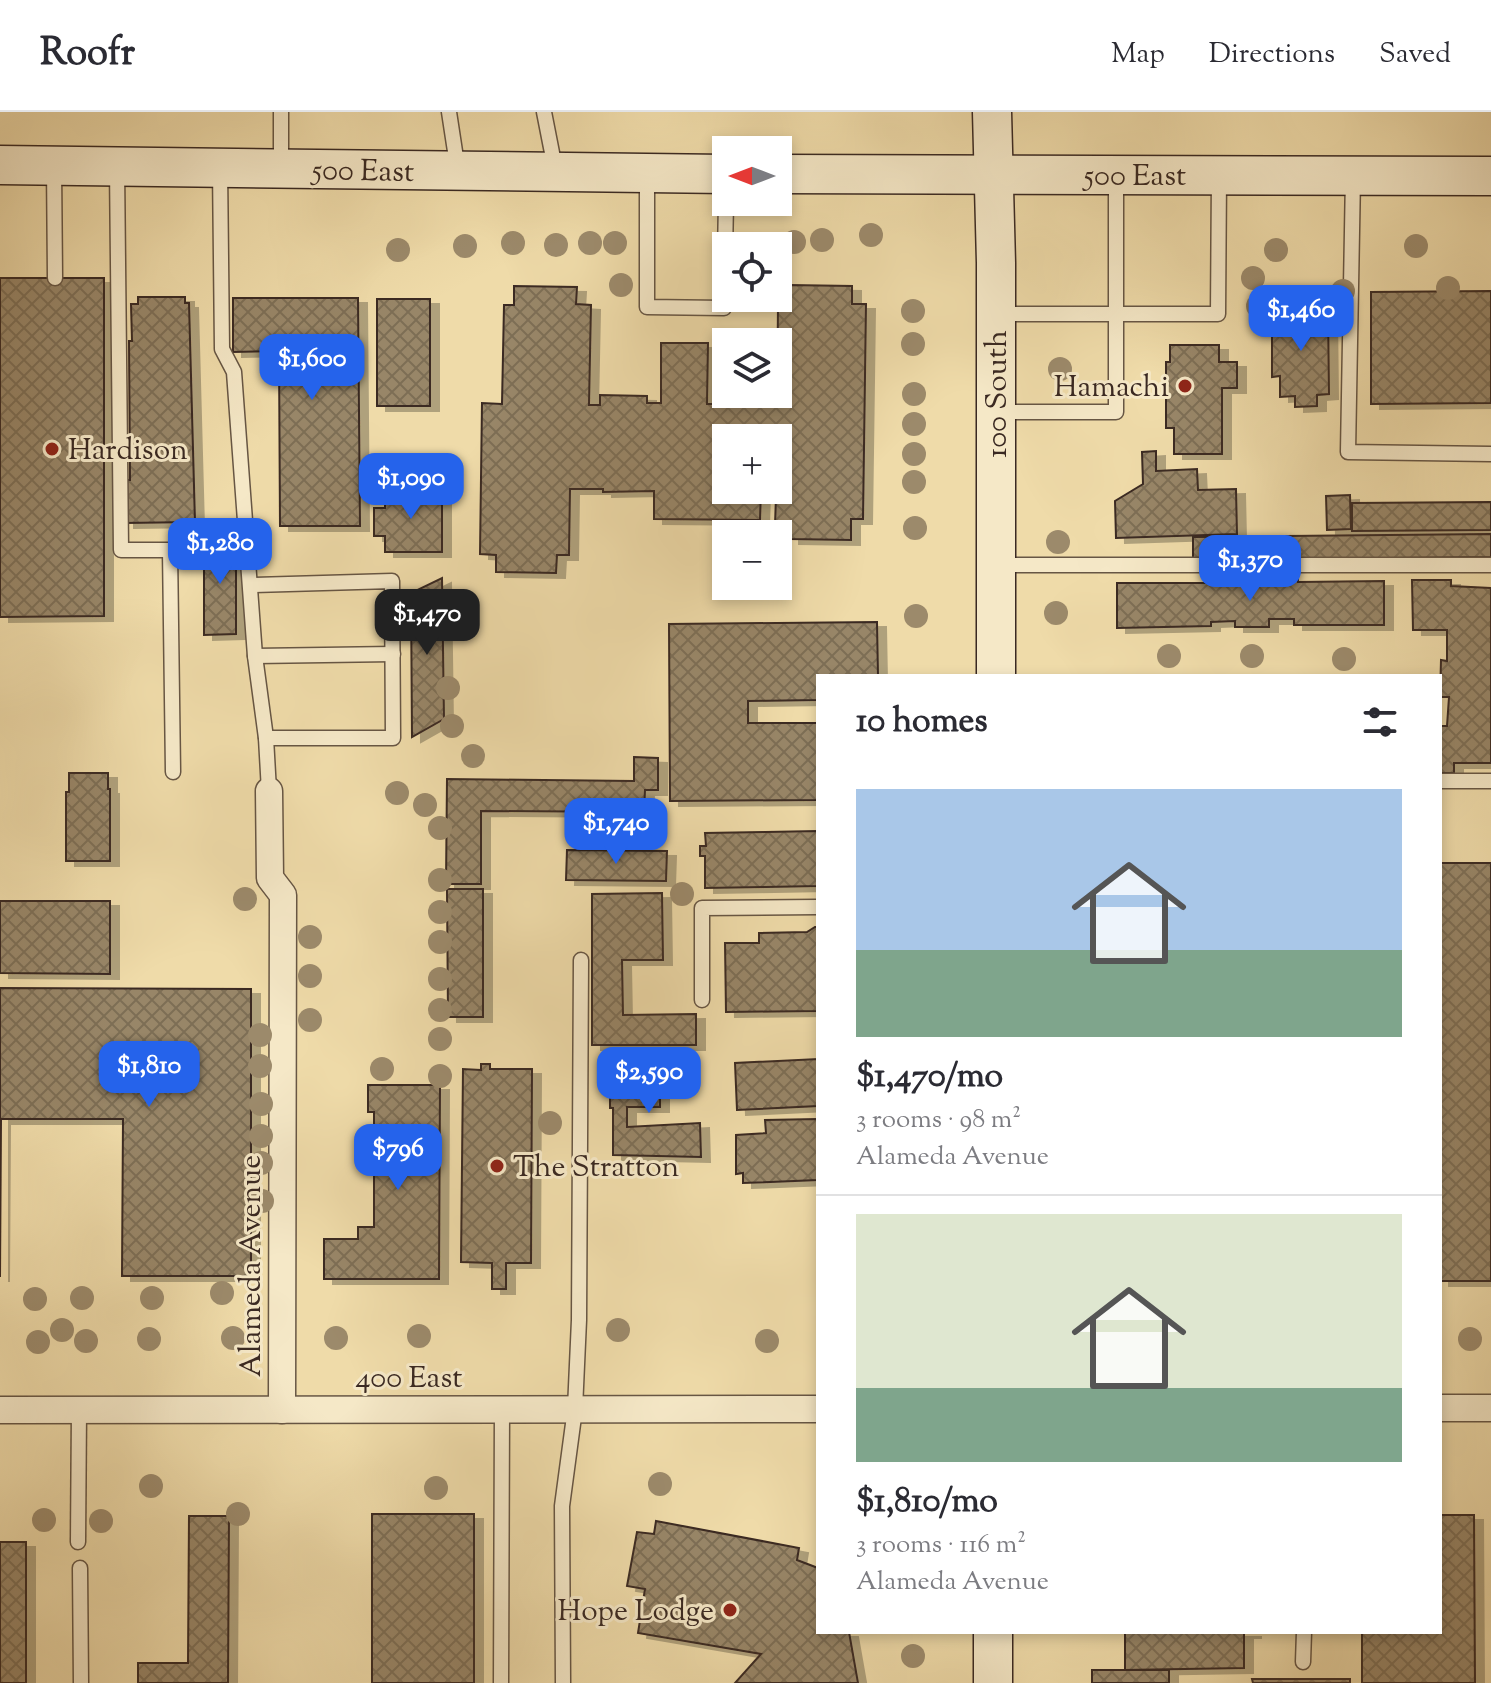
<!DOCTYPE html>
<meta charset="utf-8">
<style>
:root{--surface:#fff;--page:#f2f2f3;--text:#2b2b33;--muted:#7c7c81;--line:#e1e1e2;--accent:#2563eb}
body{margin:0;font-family:"Sorts Mill Goudy",serif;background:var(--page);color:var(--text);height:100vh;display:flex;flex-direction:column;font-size:30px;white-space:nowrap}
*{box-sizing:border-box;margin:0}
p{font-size:26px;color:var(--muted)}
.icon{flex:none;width:44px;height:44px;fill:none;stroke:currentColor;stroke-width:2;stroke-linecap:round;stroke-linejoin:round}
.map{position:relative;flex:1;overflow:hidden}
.panel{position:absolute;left:816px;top:562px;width:626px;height:960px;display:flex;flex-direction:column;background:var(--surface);border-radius:0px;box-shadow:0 4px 12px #0003}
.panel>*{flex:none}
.needle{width:52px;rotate:270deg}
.fabs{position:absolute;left:712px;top:24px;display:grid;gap:16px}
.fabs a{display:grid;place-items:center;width:80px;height:80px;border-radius:0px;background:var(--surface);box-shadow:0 4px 12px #0003;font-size:40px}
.price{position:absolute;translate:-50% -68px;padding:0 18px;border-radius:16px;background:var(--accent);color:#fff;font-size:26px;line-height:52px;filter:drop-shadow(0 2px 4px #0008)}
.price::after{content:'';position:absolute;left:50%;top:48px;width:24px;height:18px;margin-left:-12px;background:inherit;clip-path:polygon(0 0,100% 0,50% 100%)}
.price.active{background:#222;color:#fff}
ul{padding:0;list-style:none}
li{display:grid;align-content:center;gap:16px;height:424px;padding:0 40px}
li+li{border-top:2px solid var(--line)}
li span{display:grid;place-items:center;height:248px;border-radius:0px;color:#555}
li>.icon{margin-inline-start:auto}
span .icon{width:144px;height:144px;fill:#fffc;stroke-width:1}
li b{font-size:34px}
h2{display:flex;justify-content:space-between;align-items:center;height:96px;padding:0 40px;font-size:34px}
header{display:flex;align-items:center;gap:48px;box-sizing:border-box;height:112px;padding:0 40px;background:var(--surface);border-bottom:2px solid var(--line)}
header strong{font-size:38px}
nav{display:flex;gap:44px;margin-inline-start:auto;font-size:28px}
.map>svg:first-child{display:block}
.building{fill:url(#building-cross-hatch);stroke:#3a2922;stroke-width:2;filter:url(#shadow)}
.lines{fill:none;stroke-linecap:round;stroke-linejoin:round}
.lane-casing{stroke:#675644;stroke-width:17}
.street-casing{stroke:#675644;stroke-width:29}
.secondary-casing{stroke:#3a2922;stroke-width:41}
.lane{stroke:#f5e8c7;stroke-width:14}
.street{stroke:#f5e8c7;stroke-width:26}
.secondary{stroke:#f5e8c7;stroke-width:38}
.tree{fill:#9c8a6b}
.poi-dot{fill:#8f2418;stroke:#f5e8c7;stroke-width:3}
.labels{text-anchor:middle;stroke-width:6;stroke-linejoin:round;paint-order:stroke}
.street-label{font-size:30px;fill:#3a2922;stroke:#f5e8c7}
.poi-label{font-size:30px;fill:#3a2922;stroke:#f5e8c7;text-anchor:end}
</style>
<header>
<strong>Roofr</strong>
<nav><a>Map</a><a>Directions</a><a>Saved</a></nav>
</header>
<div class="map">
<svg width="1491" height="1571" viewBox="0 0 1491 1571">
<defs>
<pattern id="building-cross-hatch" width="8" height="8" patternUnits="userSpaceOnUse" patternTransform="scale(2)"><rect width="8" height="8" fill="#988668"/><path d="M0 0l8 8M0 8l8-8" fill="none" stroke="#7d6e55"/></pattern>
<filter id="shadow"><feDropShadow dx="9" dy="5" stdDeviation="0" flood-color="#0004"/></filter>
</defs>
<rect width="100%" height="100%" fill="#efdba9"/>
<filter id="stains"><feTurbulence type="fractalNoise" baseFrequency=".0025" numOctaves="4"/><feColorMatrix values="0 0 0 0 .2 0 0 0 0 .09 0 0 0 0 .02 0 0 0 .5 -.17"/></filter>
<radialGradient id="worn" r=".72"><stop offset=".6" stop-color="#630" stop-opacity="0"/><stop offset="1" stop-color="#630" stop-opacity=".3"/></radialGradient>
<g class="building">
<polygon points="0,166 104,166 104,504 0,505"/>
<polygon points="789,173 852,174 852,192 866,192 863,407 851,407 851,428 790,427 790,413 775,413 778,326 726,326 726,378 761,378 760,408 654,407 654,379 603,380 603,377 570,377 569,443 557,443 556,461 496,460 496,443 480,442 482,291 502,292 504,193 514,193 514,174 577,175 576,192 591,193 589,293 600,293 600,283 647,284 647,291 661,291 661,231 708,231 707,292 719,292 719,285 765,285 765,292 777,292 778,194 789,194"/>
<polygon points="1491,179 1491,291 1371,292 1371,180"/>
<polygon points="138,185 185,185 185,191 189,191 195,410 125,411 125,368 130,368 129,229 132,229 131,192 138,192"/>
<polygon points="233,186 358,186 360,414 280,414 279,239 233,240"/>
<rect x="377" y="187" width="53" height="107"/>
<polygon points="1308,194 1308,197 1328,198 1329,282 1317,283 1317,294 1295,295 1295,284 1280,285 1280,264 1272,265 1272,195"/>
<polygon points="1170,233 1219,233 1219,250 1237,250 1237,276 1222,276 1222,342 1174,342 1174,316 1166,316 1166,250 1170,250"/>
<polygon points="1156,339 1156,359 1197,357 1198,378 1236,377 1237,422 1116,426 1115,389 1143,372 1142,340"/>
<polygon points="419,373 442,374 442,440 385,440 385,424 374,424 374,396 385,396 385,380 419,380"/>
<polygon points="1350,383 1351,417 1327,418 1326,384"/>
<polygon points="1491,390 1491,418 1352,419 1352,391"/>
<polygon points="1491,422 1491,445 1193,448 1193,425"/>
<polygon points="204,425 236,425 236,522 204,523"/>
<polygon points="1206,465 1298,465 1298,470 1384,469 1384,513 1294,513 1294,507 1269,507 1269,515 1235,515 1235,509 1211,510 1211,514 1117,516 1117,471 1206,471"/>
<polygon points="442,466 444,607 412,625 411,481"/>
<polygon points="1412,468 1451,468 1451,474 1491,476 1491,651 1454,651 1454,661 1440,661 1440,614 1447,614 1449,585 1440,585 1441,548 1447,549 1447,518 1413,518"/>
<polygon points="877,510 878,564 818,564 818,588 748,589 748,611 818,611 818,688 670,689 669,512"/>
<polygon points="634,645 658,646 658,678 645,678 644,700 481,699 481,772 446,772 447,667 634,669"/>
<polygon points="69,661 108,661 108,677 110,677 110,749 66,749 66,680 69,680"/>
<polygon points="818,719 818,774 705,776 705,744 700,744 700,734 706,734 705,721"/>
<polygon points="567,738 667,739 666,769 566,768"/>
<rect x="1440" y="751" width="51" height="418"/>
<polygon points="447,777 483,777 483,905 448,905"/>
<polygon points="662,781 663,848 622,848 623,903 696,902 696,933 592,933 592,782"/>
<polygon points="0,789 110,789 110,862 0,861"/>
<polygon points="815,815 818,815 818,899 726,900 725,831 759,831 759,821 807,820"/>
<polygon points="0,876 251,877 251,1164 122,1164 123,1007 1,1007 0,1165"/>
<polygon points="626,939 660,939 660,995 627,995 627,1015 700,1011 701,1045 613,1043 613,996 610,996 610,984 626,984"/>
<polygon points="818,947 818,994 737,998 735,951"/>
<polygon points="481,952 490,952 490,957 532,957 531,1151 506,1151 506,1177 492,1177 492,1151 461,1150 463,957 481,958"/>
<polygon points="368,973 440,973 439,1167 324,1167 324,1127 358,1127 358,1115 374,1115 374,1000 368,1000"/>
<polygon points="818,1007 818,1068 743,1071 743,1061 736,1062 736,1023 766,1021 765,1008"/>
<rect x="372" y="1402" width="102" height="169"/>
<polygon points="1440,1403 1474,1403 1475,1571 1362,1571 1362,1520 1440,1520"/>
<polygon points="189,1404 229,1404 228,1571 138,1571 138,1551 188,1551"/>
<polygon points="656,1409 799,1436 797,1448 818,1456 818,1520 849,1520 858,1571 735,1571 761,1542 638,1521 645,1477 627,1474 637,1420 654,1422"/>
<rect x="0" y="1430" width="26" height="141"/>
<polygon points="1125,1520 1252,1520 1252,1521 1244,1521 1244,1556 1125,1558"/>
<rect x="1092" y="1558" width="77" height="13"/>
<polygon points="1252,1567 1350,1567 1350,1571 1253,1571"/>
</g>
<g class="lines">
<g class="lane-casing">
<g id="lane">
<polyline points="281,0 281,56"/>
<polyline points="449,0 458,59"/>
<polyline points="544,0 555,56"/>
<polyline points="54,54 55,166"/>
<polyline points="117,55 121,438 170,438 173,660"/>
<polyline points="220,56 222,237 234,260 255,544 266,626 269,679"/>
<polyline points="647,62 647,195 724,196 726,89"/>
<polyline points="1353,64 1348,340 1491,342"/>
<polyline points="997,202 1218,202 1219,64"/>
<polyline points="997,300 1116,300 1116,64"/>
<polyline points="996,453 1491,453"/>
<polyline points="251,473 392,469 393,626 266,626"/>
<polyline points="255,544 393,542"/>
<polyline points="1440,669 1491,669"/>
<polyline points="702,888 702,796 818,795"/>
<polyline points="78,1430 79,1298"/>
<polyline points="80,1456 81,1571"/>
<polyline points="1303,1550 1304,1520"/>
<polyline points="501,1571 502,1297"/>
<polyline points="563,1571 562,1394 575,1297 579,1208 581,848"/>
</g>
</g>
<g class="street-casing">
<g id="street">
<polyline points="269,679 270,766 283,783 282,1298"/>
<polyline points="1440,1296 1491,1296"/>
<polyline points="0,1298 818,1297"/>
</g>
</g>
<g class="secondary-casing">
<g id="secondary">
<polyline points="992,0 996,151 996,564"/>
<polyline points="0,53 726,62"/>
<polyline points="778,62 1491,64"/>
<polyline points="993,1571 993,1520"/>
</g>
</g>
<use href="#lane" class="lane"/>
<use href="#street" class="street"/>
<use href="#secondary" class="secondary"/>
</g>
<g class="tree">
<circle cx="871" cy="123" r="12"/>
<circle cx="822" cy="128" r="12"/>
<circle cx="794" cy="130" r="12"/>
<circle cx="513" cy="131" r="12"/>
<circle cx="590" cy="131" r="12"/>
<circle cx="615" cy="131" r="12"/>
<circle cx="556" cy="133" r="12"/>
<circle cx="465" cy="134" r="12"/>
<circle cx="1416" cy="134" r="12"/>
<circle cx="398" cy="138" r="12"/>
<circle cx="1276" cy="138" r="12"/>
<circle cx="1253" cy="166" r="12"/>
<circle cx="621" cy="173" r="12"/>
<circle cx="1448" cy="176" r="12"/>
<circle cx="1343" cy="179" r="12"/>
<circle cx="1258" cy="194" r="12"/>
<circle cx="913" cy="199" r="12"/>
<circle cx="913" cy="232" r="12"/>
<circle cx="1060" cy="257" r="12"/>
<circle cx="914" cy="282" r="12"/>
<circle cx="914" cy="312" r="12"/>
<circle cx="914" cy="342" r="12"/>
<circle cx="914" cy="370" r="12"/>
<circle cx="915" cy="416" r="12"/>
<circle cx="1058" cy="430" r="12"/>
<circle cx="1056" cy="501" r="12"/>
<circle cx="916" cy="504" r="12"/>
<circle cx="1169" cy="544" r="12"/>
<circle cx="1252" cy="544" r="12"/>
<circle cx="1344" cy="547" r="12"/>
<circle cx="448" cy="576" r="12"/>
<circle cx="452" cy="614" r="12"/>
<circle cx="473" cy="644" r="12"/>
<circle cx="397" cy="681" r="12"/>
<circle cx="425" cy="693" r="12"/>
<circle cx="440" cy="716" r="12"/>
<circle cx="440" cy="768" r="12"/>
<circle cx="682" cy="782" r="12"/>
<circle cx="245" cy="787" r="12"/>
<circle cx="440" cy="800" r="12"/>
<circle cx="310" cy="825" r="12"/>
<circle cx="440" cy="830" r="12"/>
<circle cx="310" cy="864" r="12"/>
<circle cx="440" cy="867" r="12"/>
<circle cx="440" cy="898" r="12"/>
<circle cx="310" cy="908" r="12"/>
<circle cx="260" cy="923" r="12"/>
<circle cx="440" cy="927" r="12"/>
<circle cx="260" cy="954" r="12"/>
<circle cx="382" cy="957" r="12"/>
<circle cx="440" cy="964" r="12"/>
<circle cx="261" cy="992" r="12"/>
<circle cx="550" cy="1011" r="12"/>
<circle cx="261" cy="1024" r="12"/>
<circle cx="261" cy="1051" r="12"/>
<circle cx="262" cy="1089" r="12"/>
<circle cx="222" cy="1181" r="12"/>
<circle cx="82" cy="1186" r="12"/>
<circle cx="152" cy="1186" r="12"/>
<circle cx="35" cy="1187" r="12"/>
<circle cx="62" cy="1218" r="12"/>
<circle cx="618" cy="1218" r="12"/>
<circle cx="419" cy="1224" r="12"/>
<circle cx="233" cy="1226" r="12"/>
<circle cx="336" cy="1226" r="12"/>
<circle cx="149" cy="1227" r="12"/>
<circle cx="1470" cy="1227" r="12"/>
<circle cx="86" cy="1229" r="12"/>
<circle cx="767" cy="1229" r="12"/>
<circle cx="38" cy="1230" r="12"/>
<circle cx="660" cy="1372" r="12"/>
<circle cx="151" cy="1374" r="12"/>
<circle cx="436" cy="1376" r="12"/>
<circle cx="238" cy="1402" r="12"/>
<circle cx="44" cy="1408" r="12"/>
<circle cx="101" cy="1409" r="12"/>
<circle cx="913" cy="1544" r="12"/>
</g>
<g class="poi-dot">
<circle cx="1185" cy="274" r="8"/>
<circle cx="52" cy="337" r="8"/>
<circle cx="497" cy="1054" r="8"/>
<circle cx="730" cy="1498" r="8"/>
</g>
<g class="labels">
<g class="street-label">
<text transform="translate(363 58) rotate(1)" y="10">500 East</text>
<text x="1135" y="73">500 East</text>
<text transform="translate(996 282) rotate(-90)" y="10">100 South</text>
<text transform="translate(250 1154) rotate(-90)" y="10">Alameda Avenue</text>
<text x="409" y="1275">400 East</text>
</g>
<g class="poi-label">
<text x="1169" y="284">Hamachi</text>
<text x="68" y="347" text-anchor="start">Hardison</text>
<text x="513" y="1064" text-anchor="start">The Stratton</text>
<text x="714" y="1508">Hope Lodge</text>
</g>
</g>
<rect width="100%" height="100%" filter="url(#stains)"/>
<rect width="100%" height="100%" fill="url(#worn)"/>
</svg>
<div class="fabs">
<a><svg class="needle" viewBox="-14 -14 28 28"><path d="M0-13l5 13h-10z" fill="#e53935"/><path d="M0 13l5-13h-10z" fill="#7c7c81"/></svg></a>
<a><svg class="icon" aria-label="locate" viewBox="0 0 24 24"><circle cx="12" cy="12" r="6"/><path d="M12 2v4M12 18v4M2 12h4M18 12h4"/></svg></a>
<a><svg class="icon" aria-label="layers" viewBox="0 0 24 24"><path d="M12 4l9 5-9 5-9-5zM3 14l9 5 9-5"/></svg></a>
<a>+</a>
<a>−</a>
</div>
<b class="price" style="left:1301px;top:241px">$1,460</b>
<b class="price" style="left:312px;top:290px">$1,600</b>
<b class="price" style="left:411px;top:409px">$1,090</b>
<b class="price" style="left:220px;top:474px">$1,280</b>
<b class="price" style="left:1250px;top:491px">$1,370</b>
<b class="price active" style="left:427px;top:545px">$1,470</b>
<b class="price" style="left:616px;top:754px">$1,740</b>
<b class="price" style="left:149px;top:997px">$1,810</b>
<b class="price" style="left:649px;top:1003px">$2,590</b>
<b class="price" style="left:398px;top:1080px">$796</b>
<section class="panel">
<h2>10 homes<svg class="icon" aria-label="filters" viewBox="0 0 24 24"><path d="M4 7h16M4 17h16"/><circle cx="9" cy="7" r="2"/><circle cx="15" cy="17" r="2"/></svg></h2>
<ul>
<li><span style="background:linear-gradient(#a9c7e8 65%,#7fa58c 0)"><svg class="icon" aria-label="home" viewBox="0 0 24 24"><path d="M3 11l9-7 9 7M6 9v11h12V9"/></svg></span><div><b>$1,470/mo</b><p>3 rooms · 98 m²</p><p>Alameda Avenue</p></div></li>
<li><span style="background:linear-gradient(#dfe7d0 70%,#7fa58c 0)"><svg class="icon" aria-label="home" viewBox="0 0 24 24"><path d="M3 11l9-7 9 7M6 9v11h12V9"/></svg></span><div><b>$1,810/mo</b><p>3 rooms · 116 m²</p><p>Alameda Avenue</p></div></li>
</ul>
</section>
</div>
